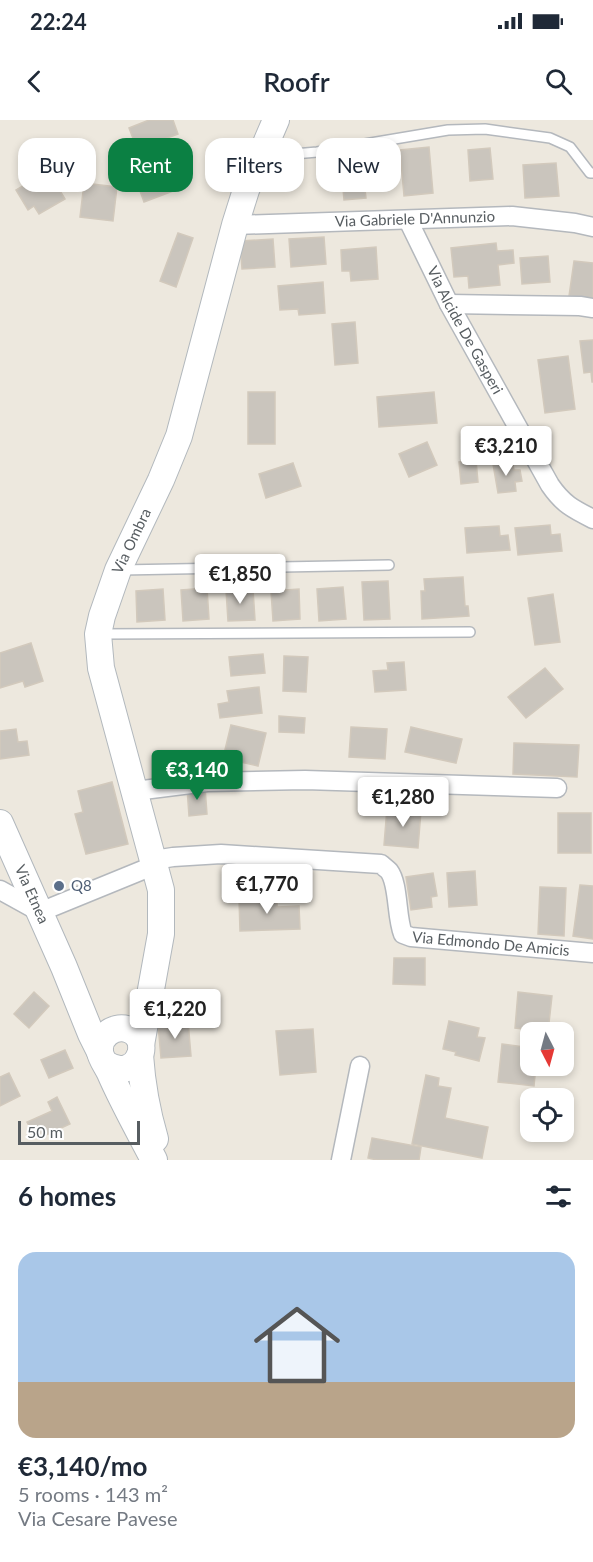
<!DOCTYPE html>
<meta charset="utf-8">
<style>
:root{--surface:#fff;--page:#f6f6f7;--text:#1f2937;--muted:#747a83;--accent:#0b8043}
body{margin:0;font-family:Lato,sans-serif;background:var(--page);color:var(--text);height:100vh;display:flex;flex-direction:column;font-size:22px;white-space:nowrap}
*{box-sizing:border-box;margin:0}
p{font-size:20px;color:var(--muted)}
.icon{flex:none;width:33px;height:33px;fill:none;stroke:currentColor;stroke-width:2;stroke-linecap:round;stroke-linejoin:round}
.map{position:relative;height:1040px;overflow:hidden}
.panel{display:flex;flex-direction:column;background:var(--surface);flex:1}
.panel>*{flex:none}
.hud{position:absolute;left:18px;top:18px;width:558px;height:54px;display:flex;gap:12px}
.needle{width:39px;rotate:174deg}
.tools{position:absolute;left:520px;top:902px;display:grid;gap:12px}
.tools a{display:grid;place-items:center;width:54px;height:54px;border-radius:12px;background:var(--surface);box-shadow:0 3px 9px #0003;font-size:30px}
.scale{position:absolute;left:18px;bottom:15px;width:122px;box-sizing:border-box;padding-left:6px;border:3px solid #575d61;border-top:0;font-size:16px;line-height:21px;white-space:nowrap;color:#575d61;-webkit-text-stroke:4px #fff;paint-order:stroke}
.price{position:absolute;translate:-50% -51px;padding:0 14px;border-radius:6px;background:#fff;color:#222;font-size:20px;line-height:39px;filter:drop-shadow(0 2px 3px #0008)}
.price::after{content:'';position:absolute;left:50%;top:36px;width:18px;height:14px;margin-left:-9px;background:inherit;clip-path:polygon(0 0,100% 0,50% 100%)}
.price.active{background:var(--accent);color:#fff}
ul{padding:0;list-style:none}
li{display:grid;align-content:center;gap:12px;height:318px;padding:0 18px}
li span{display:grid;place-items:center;height:186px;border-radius:18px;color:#555}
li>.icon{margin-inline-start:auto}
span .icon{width:108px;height:108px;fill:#fffc;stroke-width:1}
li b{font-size:26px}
h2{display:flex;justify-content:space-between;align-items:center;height:72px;padding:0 18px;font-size:26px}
.chip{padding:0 21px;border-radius:18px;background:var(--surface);box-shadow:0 3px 9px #0003;font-size:21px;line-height:54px}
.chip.active{background:var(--accent);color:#fff}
.status{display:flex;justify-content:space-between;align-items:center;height:42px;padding:0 30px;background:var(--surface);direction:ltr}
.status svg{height:16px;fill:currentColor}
header{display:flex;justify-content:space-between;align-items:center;height:78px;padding:0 18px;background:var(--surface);font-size:27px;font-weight:600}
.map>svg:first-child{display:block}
.building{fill:#cac5bd;stroke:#d2c9bc;stroke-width:1.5}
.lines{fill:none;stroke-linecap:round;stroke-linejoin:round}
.lane-casing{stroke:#b4b8bd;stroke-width:12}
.street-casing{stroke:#b4b8bd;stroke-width:21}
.secondary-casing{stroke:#b2b8bd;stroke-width:28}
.lane{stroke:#fff;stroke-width:9}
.street{stroke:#fff;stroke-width:18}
.secondary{stroke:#fff;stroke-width:26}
.service-dot{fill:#5c6f8a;stroke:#fff;stroke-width:2}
.labels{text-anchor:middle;stroke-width:5;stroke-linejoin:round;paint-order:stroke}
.street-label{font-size:15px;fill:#575d61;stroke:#fff}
.service-label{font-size:15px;fill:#4e5e75;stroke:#fff;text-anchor:start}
</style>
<div class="status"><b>22:24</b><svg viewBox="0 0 49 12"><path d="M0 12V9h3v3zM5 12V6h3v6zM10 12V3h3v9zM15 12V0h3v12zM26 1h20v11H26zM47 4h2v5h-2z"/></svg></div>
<header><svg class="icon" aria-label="back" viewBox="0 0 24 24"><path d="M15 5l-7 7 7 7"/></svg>Roofr<svg class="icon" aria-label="search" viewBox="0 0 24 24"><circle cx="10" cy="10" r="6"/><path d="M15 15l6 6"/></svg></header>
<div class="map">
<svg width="593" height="1040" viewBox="0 0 593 1040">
<rect width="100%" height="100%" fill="#ede8de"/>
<g class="building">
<polygon points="149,0 173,0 178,14 137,29 129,8"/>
<polygon points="429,27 433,73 404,76 400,30"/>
<polygon points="490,28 493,59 470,61 468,30"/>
<polygon points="556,43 559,76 525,78 523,45"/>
<polygon points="362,44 366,78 344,80 341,46"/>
<polygon points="164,46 173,71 144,82 135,57"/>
<polygon points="48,51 65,79 39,94 34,86 28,90 16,70"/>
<polygon points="84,63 117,67 113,101 80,97"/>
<polygon points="178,113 193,118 176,167 160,161"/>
<polygon points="324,117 326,144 291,147 289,119"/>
<polygon points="273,119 275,147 242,149 240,121"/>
<polygon points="496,123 497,131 513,130 514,143 498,145 500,165 469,168 468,156 454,157 451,128"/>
<polygon points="376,127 378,159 351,161 350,151 342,151 341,130"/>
<polygon points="548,136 550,162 522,164 520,138"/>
<polygon points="574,141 593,143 593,179 569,176"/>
<polygon points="323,162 325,193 299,195 298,189 280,190 278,166"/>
<polygon points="355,202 358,243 335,245 332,204"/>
<polygon points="593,220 593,262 592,262 591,252 584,253 580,221"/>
<polygon points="568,236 575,289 545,293 538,240"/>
<rect x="248" y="272" width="27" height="52"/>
<polygon points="434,272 437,303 379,307 377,277"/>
<polygon points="427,322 437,345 409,357 399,334"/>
<polygon points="476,340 478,362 461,364 459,342"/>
<polygon points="512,341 514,350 520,350 522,361 515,362 516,371 498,373 493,344"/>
<polygon points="293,343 301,366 266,378 259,354"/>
<polygon points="550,405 551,415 560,414 562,431 518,435 515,408"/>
<polygon points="499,406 500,416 508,415 510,430 467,433 465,408"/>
<polygon points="463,457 465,486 468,486 469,496 422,499 421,471 425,471 424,459"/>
<polygon points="388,461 390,499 364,500 362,462"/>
<polygon points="343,467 346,499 319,501 317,469"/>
<polygon points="207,468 209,499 183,501 181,470"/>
<polygon points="163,469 165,500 137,502 136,471"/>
<polygon points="253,469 255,500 228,501 226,470"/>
<polygon points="299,469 300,499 273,501 271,471"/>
<polygon points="553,474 560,522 535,525 528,478"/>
<polygon points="31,523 43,561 25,567 23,561 0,568 0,533"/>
<polygon points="263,534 265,553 231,556 229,537"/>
<polygon points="284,536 308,537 306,572 283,571"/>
<polygon points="404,542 406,570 375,572 373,551 388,550 387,543"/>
<polygon points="545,548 563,569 526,598 508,577"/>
<polygon points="259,567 262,593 220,598 218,584 229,582 227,571"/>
<polygon points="279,596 305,598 304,613 279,612"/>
<polygon points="231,605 266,613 258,646 223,638"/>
<polygon points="351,607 387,609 385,639 349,637"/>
<polygon points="411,607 462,619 456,643 405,632"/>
<polygon points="16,609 18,622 27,621 29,635 0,639 0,611"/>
<polygon points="514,623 579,625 577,657 513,654"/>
<polygon points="112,662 128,724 86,734 75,694 83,692 78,671"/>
<polygon points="205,667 207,694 189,696 187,668"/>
<polygon points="387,688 421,691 418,728 384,725"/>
<rect x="558" y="693" width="33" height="40"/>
<polygon points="475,751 477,785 449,787 447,753"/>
<polygon points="433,753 437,776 431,777 432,787 411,790 406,757"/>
<polygon points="580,765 593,766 593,819 573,816"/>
<polygon points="540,767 566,768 564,816 538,814"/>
<polygon points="277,777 277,787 299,786 300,809 240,811 239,778"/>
<polygon points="394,838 425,838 425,865 393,864"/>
<polygon points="34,872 49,886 29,908 14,894"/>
<polygon points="518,872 552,876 548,912 531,912 532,910 515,908"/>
<polygon points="188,901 191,936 161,938 158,904"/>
<polygon points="449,901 479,908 477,917 485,918 479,941 455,935 456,932 443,929"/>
<polygon points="313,909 316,952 280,955 276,911"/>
<polygon points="502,924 531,928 531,945 536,945 534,966 498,962"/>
<polygon points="65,930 73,948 49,958 41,940"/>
<polygon points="9,953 20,976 0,986 0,957"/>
<polygon points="426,955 439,958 438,966 451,968 445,998 488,1007 482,1038 412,1024"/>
<polygon points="57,977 70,1004 42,1017 41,1013 38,1015 35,1010 32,1011 27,1002 52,991 48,982"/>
<polygon points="372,1018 421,1027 419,1040 377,1040 368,1038"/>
</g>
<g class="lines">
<g class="lane-casing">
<g id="lane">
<polyline points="266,30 283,35 317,32 448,10 485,9 550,18 570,27 590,53 593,53"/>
<polyline points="121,450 389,445"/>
<polyline points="101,514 470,512"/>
</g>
</g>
<g class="street-casing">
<g id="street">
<path id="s1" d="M408,100L449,184L550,365C563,384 573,389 593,399"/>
<path id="s2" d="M235,105L512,96L575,103L593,107"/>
<polyline points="449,184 580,186 593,188"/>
<polyline points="135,671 207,662 305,660 557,668"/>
<path id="s3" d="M154,740L173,737L221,734L381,744C384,747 387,749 389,751C399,764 396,797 403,814L411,817L593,833"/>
<polyline points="0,770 40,792 155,745"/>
<polyline points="341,1040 360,946"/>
</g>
</g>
<g class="secondary-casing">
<g id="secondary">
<path id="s4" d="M0,703L64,847L91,914L100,932"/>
<path id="s5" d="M141,925L161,814V770L101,548L98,514L102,496L118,450L161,360L179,316L235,105L246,70L276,0"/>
<path d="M140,935C142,964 147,992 155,1019"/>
<path d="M106,944C137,964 156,918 127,909C113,905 98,917 100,932C101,939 107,946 110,953C123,983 139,1011 154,1040"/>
</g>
</g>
<use href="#lane" class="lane"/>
<use href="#street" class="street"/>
<use href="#secondary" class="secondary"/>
</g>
<circle class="service-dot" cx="59" cy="766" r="6"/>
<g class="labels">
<g class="street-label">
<text dy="5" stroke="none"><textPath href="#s2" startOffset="180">Via Gabriele D'Annunzio</textPath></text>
<text dy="5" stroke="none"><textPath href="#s1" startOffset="124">Via Alcide De Gasperi</textPath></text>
<text dy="5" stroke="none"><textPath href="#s5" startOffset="520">Via Ombra</textPath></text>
<text dy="5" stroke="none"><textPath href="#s4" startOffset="78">Via Etnea</textPath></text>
<text dy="5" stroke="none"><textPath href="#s3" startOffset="392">Via Edmondo De Amicis</textPath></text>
</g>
<g class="service-label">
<text x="71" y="771">Q8</text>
</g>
</g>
</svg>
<div class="tools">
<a><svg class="needle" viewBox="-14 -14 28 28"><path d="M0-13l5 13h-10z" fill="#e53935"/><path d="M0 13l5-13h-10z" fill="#747a83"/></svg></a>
<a><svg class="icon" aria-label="locate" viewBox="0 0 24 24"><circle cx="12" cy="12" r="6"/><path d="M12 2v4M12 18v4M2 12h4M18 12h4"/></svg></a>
</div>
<div class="scale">50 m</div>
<b class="price" style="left:506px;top:357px">€3,210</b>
<b class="price" style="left:240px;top:485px">€1,850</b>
<b class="price active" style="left:197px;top:681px">€3,140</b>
<b class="price" style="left:403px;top:708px">€1,280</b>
<b class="price" style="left:267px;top:795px">€1,770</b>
<b class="price" style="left:175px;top:920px">€1,220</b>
<div class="hud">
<a class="chip">Buy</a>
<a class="chip active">Rent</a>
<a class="chip">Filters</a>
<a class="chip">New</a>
</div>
</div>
<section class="panel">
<h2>6 homes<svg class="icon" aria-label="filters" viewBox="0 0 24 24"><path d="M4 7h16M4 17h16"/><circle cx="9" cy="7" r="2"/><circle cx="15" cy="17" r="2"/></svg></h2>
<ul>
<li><span style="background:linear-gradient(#a9c7e8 70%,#b9a48a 0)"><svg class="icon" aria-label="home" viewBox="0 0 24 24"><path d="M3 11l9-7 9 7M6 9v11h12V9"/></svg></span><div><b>€3,140/mo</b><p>5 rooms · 143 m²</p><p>Via Cesare Pavese</p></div></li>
</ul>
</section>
